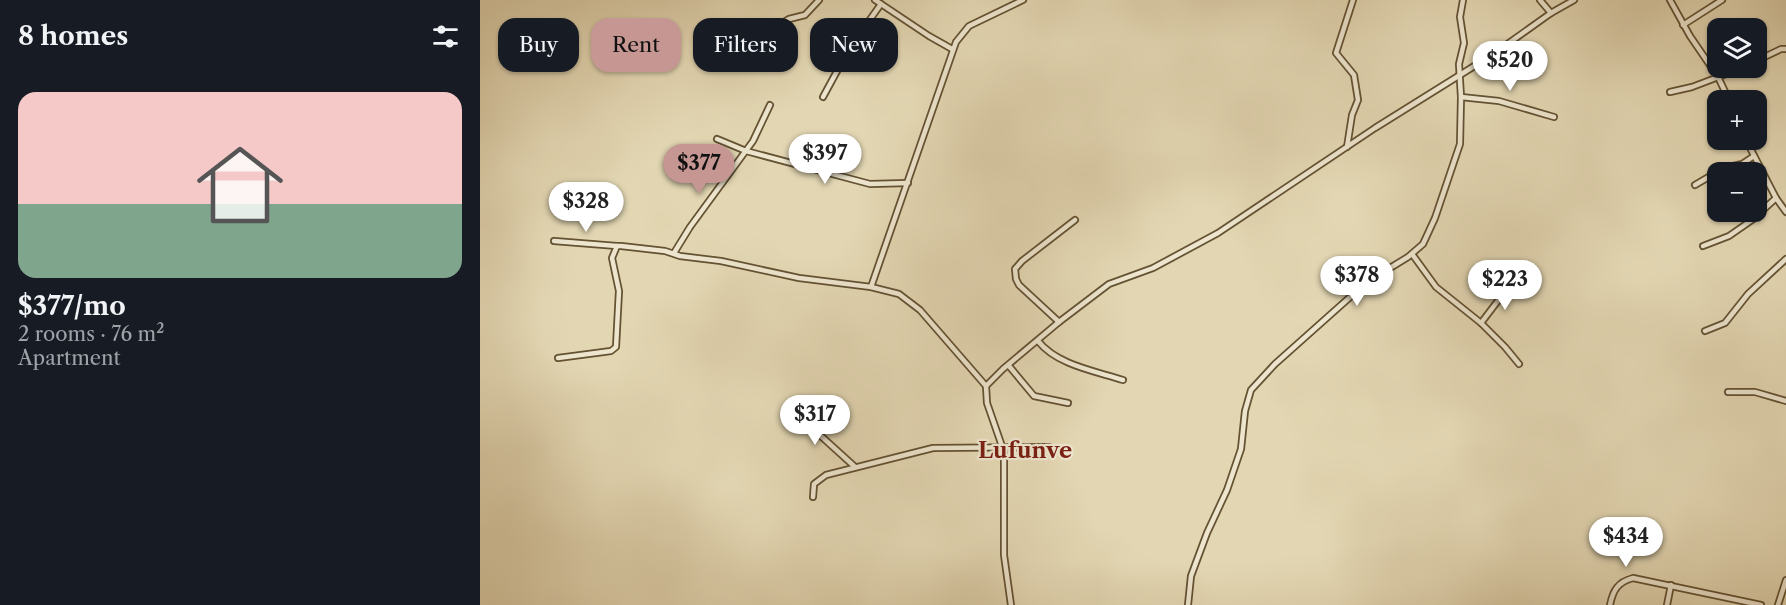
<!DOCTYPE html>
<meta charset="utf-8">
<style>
:root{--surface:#171b24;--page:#20242c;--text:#f1f3f6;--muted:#9ea1a6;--line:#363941;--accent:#c59692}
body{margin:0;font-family:"Libre Caslon Text",serif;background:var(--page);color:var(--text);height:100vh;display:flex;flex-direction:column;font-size:22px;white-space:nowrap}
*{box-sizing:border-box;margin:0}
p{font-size:20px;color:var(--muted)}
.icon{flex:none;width:33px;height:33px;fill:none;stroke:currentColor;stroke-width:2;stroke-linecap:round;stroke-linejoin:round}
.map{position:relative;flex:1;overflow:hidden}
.panel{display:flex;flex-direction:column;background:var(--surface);width:480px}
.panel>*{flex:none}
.hud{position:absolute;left:18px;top:18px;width:570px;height:54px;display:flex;gap:12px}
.controls{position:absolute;left:1227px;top:18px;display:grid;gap:12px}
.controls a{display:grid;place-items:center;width:60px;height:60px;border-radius:12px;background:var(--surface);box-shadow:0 2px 4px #0004;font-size:30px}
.price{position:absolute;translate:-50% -51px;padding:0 14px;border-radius:21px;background:#fff;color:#222;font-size:20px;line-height:39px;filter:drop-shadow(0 2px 3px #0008)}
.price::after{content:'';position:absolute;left:50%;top:36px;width:18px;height:14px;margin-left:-9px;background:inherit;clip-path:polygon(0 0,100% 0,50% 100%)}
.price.selected{background:var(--accent);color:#111}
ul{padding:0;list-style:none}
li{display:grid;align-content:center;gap:12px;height:318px;padding:0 18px}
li+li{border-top:2px solid var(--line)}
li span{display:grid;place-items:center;height:186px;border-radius:18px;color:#555}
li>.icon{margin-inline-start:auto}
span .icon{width:108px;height:108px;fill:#fffc;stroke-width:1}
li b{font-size:26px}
h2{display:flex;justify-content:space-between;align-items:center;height:72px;padding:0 18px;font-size:26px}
.chip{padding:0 21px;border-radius:18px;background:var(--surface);box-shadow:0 2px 4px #0004;font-size:21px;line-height:54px}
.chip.selected{background:var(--accent);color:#111}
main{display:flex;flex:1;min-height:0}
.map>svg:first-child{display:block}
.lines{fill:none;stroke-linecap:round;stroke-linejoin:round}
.street-casing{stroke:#645233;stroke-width:8}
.street{stroke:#ede5ce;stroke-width:4.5}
.labels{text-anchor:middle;stroke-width:4.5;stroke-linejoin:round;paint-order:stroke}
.quarter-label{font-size:22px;font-weight:bold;fill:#7a1f14;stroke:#ede5ce}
</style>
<main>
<section class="panel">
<h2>8 homes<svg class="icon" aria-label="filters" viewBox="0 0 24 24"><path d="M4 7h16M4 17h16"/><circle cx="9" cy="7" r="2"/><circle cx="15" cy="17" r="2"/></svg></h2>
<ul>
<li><span style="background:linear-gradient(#f6c9c9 60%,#7fa58c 0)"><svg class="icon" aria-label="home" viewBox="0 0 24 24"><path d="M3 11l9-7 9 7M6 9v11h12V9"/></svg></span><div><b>$377/mo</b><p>2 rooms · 76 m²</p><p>Apartment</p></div></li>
</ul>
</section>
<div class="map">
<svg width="1306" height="605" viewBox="0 0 1306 605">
<rect width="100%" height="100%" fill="#e3d7b3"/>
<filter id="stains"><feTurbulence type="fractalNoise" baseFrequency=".00333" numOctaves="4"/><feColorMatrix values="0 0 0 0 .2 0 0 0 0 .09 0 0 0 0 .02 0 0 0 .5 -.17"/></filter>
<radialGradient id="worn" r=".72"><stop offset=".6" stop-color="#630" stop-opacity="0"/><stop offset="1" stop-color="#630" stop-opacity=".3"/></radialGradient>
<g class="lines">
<g class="street-casing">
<g id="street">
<polyline points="395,0 449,36 472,49"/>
<polyline points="1060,0 1071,13"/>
<polyline points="1190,0 1210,36 1238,77 1249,100"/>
<polyline points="1203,25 1242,0"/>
<polyline points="297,52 297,32 301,24 309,19 325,15 339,0"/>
<polyline points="1276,61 1301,49 1306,49"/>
<polyline points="1190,92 1212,87 1262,68"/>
<polyline points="343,97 369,49 401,4"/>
<polyline points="981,97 1019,101 1074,117"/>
<polyline points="237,139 266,151 390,184 428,183"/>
<polyline points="1266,140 1296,198 1306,212"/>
<polyline points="867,147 872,115 878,100 874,75 856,53 873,0"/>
<polyline points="1215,185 1244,168 1262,164 1274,156"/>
<polyline points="74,241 137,246"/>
<polyline points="1223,246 1249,236 1272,220 1296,198"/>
<polyline points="194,253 210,227 273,141 290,105"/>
<polyline points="932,254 956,287 1001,323 1025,347 1039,364"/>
<polyline points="391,287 476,42 489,26 543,0"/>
<polyline points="579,322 539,285 536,279 535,269 542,261 595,220"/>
<polyline points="1001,323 1030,285"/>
<polyline points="1225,331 1245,323 1268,294 1306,259"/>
<path d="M558,341C577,365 615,371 643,380"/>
<polyline points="78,358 131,351 136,347 139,291 132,258 137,246 141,246 185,251 200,256 241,261 319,278 391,287 419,294 440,310 506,386"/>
<polyline points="529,366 554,396 588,403"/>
<polyline points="1248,392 1275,392 1306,401"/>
<polyline points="324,408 331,427 374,466"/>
<polyline points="333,497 334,484 346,475 453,448 569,447"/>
<polyline points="531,605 524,555 524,452 507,403 506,386 523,369 579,322 629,284 673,268 738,233 895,128 1012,55 1071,13 1094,0"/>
<polyline points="708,605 711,576 727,533 747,490 761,449 765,411 771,390 795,364 887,282 928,257 943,244 955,218 980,144 981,97 979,64 984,43 980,17 983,0"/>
<path d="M1130,605C1133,590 1138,582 1153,578L1281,605"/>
<polyline points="1187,605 1191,585"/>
<polyline points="1298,605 1306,580"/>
</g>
</g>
<use href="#street" class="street"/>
</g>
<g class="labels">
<g class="quarter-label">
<text x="545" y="458">Lufunve</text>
</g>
</g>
<rect width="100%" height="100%" filter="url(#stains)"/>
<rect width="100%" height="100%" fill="url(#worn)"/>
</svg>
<div class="controls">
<a><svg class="icon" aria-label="layers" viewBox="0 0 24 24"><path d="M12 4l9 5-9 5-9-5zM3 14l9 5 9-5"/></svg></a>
<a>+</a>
<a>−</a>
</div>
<b class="price" style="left:1030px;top:92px">$520</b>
<b class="price" style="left:345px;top:185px">$397</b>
<b class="price selected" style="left:219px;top:195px">$377</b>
<b class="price" style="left:106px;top:233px">$328</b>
<b class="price" style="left:877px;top:307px">$378</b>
<b class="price" style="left:1025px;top:311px">$223</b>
<b class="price" style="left:335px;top:446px">$317</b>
<b class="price" style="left:1146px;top:568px">$434</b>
<div class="hud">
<a class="chip">Buy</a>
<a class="chip selected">Rent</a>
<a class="chip">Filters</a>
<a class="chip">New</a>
</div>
</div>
</main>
